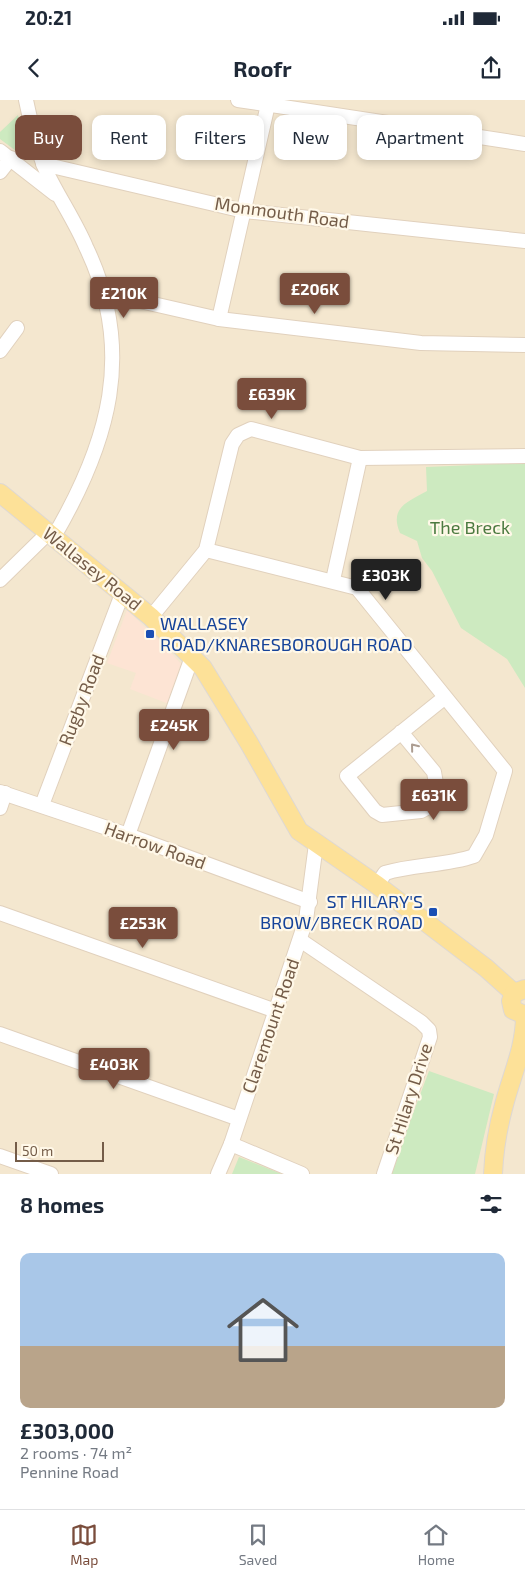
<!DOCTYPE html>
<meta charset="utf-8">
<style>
:root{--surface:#fff;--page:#f2f2f3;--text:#1f2937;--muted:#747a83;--line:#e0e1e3;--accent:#7a4d3c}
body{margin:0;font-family:"Exo 2",sans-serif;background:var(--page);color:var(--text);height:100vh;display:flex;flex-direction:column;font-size:19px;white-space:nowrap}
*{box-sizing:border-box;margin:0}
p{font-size:16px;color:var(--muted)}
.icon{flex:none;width:28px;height:28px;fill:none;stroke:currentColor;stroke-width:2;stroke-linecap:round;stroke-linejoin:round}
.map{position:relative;height:1074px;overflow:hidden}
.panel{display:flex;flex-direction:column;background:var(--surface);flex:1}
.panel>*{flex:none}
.hud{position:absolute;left:15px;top:15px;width:495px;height:45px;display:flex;gap:10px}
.scale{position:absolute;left:15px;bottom:12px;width:89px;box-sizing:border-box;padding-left:5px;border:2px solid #745c48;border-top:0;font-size:14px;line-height:18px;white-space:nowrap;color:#745c48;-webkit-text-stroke:4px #fff8e8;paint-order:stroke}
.price{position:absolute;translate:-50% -42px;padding:0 11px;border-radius:5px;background:var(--accent);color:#fff;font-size:16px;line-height:32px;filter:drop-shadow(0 1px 2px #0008)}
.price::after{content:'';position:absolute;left:50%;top:30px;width:15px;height:11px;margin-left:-8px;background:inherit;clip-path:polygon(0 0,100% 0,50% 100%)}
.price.active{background:#222;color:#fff}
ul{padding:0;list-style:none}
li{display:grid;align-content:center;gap:10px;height:265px;padding:0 20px}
li span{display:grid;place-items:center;height:155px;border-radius:10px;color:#555}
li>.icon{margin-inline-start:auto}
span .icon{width:90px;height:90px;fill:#fffc;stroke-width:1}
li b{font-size:21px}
h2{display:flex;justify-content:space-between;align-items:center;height:60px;padding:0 20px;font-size:21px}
.tag{padding:0 18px;border-radius:10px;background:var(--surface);box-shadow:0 2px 8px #0003;font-size:18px;line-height:45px}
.tag.active{background:var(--accent);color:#fff}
.status{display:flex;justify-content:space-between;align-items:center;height:35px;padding:0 25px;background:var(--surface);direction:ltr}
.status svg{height:14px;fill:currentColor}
header{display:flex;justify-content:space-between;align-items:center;height:65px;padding:0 20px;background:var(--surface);font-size:22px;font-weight:700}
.tabs{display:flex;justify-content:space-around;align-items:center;height:70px;border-top:1px solid var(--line);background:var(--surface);font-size:14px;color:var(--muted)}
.tabs a{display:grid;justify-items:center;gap:2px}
.tabs .active{color:var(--accent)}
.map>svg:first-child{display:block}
.residential{fill:#f4e7cf}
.commercial{fill:#fde4d4}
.green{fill:#cdeac0}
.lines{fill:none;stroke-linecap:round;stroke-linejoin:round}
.minor-casing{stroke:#e1d1bd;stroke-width:16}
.major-casing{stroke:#ded8d3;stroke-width:20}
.minor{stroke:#fff;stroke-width:14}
.major{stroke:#fde198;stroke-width:18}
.oneway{stroke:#ac9d91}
.transit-dot{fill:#1a4fb4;stroke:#fff8e8;stroke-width:2}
.labels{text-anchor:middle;stroke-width:4.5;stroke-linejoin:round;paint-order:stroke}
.street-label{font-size:18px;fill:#745c48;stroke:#fff8e8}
.park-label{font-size:18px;fill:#4c7a40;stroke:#fff8e8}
.transit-label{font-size:18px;fill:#164399;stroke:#fff8e8;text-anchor:start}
</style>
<div class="status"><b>20:21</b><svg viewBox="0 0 49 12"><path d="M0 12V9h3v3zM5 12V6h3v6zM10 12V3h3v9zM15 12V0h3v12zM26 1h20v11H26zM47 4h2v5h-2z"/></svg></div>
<header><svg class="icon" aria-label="back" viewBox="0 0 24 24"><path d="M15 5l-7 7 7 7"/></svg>Roofr<svg class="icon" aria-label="share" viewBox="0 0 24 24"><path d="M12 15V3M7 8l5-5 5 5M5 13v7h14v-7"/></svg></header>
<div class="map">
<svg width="525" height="1074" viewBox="0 0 525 1074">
<rect width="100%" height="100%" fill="#fdf4e1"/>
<rect class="residential" x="0" y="0" width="525" height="1074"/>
<polygon class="commercial" points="127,510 166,547 182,565 169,604 130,589 136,573 107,563"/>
<g class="green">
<polygon points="18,15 27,59 0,39 0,32"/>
<path d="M525,363V588L507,559L461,528L432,471L422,458L417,441L400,433C389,407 408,402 427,391L426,367Z"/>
<polygon points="429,971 494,994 475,1074 390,1074"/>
<polygon points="239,1057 282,1074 232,1074"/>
</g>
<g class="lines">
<g class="minor-casing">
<g id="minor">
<path d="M26,0C31,24 37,50 47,73C59,98 75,121 86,147C136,251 109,343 53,438"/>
<polyline points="238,0 525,44"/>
<polyline points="0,51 55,94"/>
<polyline points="43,64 244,111 525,141"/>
<polyline points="0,72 11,58"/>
<polyline points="105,193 219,219 421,243 525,245"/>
<polyline points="219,219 269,0"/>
<polyline points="0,251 17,228"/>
<path d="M206,450L357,488L505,671L486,735L474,756C445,766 414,764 385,773L377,785"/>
<polyline points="0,480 47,434"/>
<polyline points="333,480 360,358"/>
<polyline points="151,517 206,450 232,344 238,335 251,329 360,358 525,356"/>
<polyline points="401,632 434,672 438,695 432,705 421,711 382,715 375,711 347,676 444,598"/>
<polyline points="0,692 128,735 310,802"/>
<polyline points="42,705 122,494"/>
<polyline points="0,708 5,693"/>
<polyline points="128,735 192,557"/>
<polyline points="0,813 276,911"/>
<polyline points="300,840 421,922 429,930 430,937 384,1074"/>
<polyline points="0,934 239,1019"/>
<polyline points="231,1044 302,1074"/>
<polyline points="0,1056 51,1074"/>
<polyline points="218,1074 231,1044 306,820 316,744"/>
</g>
</g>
<g class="major-casing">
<g id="major">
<polyline points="0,393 151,517 203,568 249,643 299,731 377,785 486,868 514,893"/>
<polyline points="525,889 514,893 511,901 513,910 525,915"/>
<path d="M493,1074C494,1051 498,1027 504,1005C512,974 525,948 525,915"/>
</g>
</g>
<use href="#minor" class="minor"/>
<use href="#major" class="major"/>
</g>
<defs><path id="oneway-chevron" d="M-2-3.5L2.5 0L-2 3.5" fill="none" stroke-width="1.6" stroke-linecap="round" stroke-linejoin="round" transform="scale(1.25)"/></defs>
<use class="oneway" href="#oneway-chevron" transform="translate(414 647) rotate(-129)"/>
<g class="transit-dot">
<rect x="145" y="529" width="10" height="10" rx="2.5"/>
<rect x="428" y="807" width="10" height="10" rx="2.5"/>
</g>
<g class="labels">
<g class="street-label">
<text transform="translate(282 113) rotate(8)" y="6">Monmouth Road</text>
<text transform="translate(92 469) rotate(39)" y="6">Wallasey Road</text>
<text transform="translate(82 600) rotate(-69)" y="6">Rugby Road</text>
<text transform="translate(155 746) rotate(20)" y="6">Harrow Road</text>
<text transform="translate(271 926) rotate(-71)" y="6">Claremount Road</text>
<text transform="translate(409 999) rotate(-72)" y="6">St Hilary Drive</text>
</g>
<g class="park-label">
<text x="470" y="434">The Breck</text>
</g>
<g class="transit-label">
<text x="160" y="530">WALLASEY<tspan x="160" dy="21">ROAD/KNARESBOROUGH ROAD</tspan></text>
<text x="423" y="808" text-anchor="end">ST HILARY'S<tspan x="423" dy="21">BROW/BRECK ROAD</tspan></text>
</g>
</g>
</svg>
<div class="scale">50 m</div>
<b class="price" style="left:315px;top:215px">£206K</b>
<b class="price" style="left:124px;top:219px">£210K</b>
<b class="price" style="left:272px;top:320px">£639K</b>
<b class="price active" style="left:386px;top:501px">£303K</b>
<b class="price" style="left:174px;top:651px">£245K</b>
<b class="price" style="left:434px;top:721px">£631K</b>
<b class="price" style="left:143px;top:849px">£253K</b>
<b class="price" style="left:114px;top:990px">£403K</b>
<div class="hud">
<a class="tag active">Buy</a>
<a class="tag">Rent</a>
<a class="tag">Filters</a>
<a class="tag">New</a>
<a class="tag">Apartment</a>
</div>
</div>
<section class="panel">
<h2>8 homes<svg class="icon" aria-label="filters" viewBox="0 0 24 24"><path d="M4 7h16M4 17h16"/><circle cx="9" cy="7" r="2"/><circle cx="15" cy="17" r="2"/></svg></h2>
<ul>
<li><span style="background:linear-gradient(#a9c7e8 60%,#b9a48a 0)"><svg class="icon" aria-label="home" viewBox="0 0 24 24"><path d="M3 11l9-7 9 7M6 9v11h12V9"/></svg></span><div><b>£303,000</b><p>2 rooms · 74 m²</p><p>Pennine Road</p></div></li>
</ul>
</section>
<nav class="tabs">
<a class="active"><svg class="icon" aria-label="map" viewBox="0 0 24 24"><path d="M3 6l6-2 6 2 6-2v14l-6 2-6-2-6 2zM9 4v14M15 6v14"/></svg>Map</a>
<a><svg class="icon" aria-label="saved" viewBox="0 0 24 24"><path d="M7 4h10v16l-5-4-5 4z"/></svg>Saved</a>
<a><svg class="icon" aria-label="home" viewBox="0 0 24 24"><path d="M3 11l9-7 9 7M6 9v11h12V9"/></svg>Home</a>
</nav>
